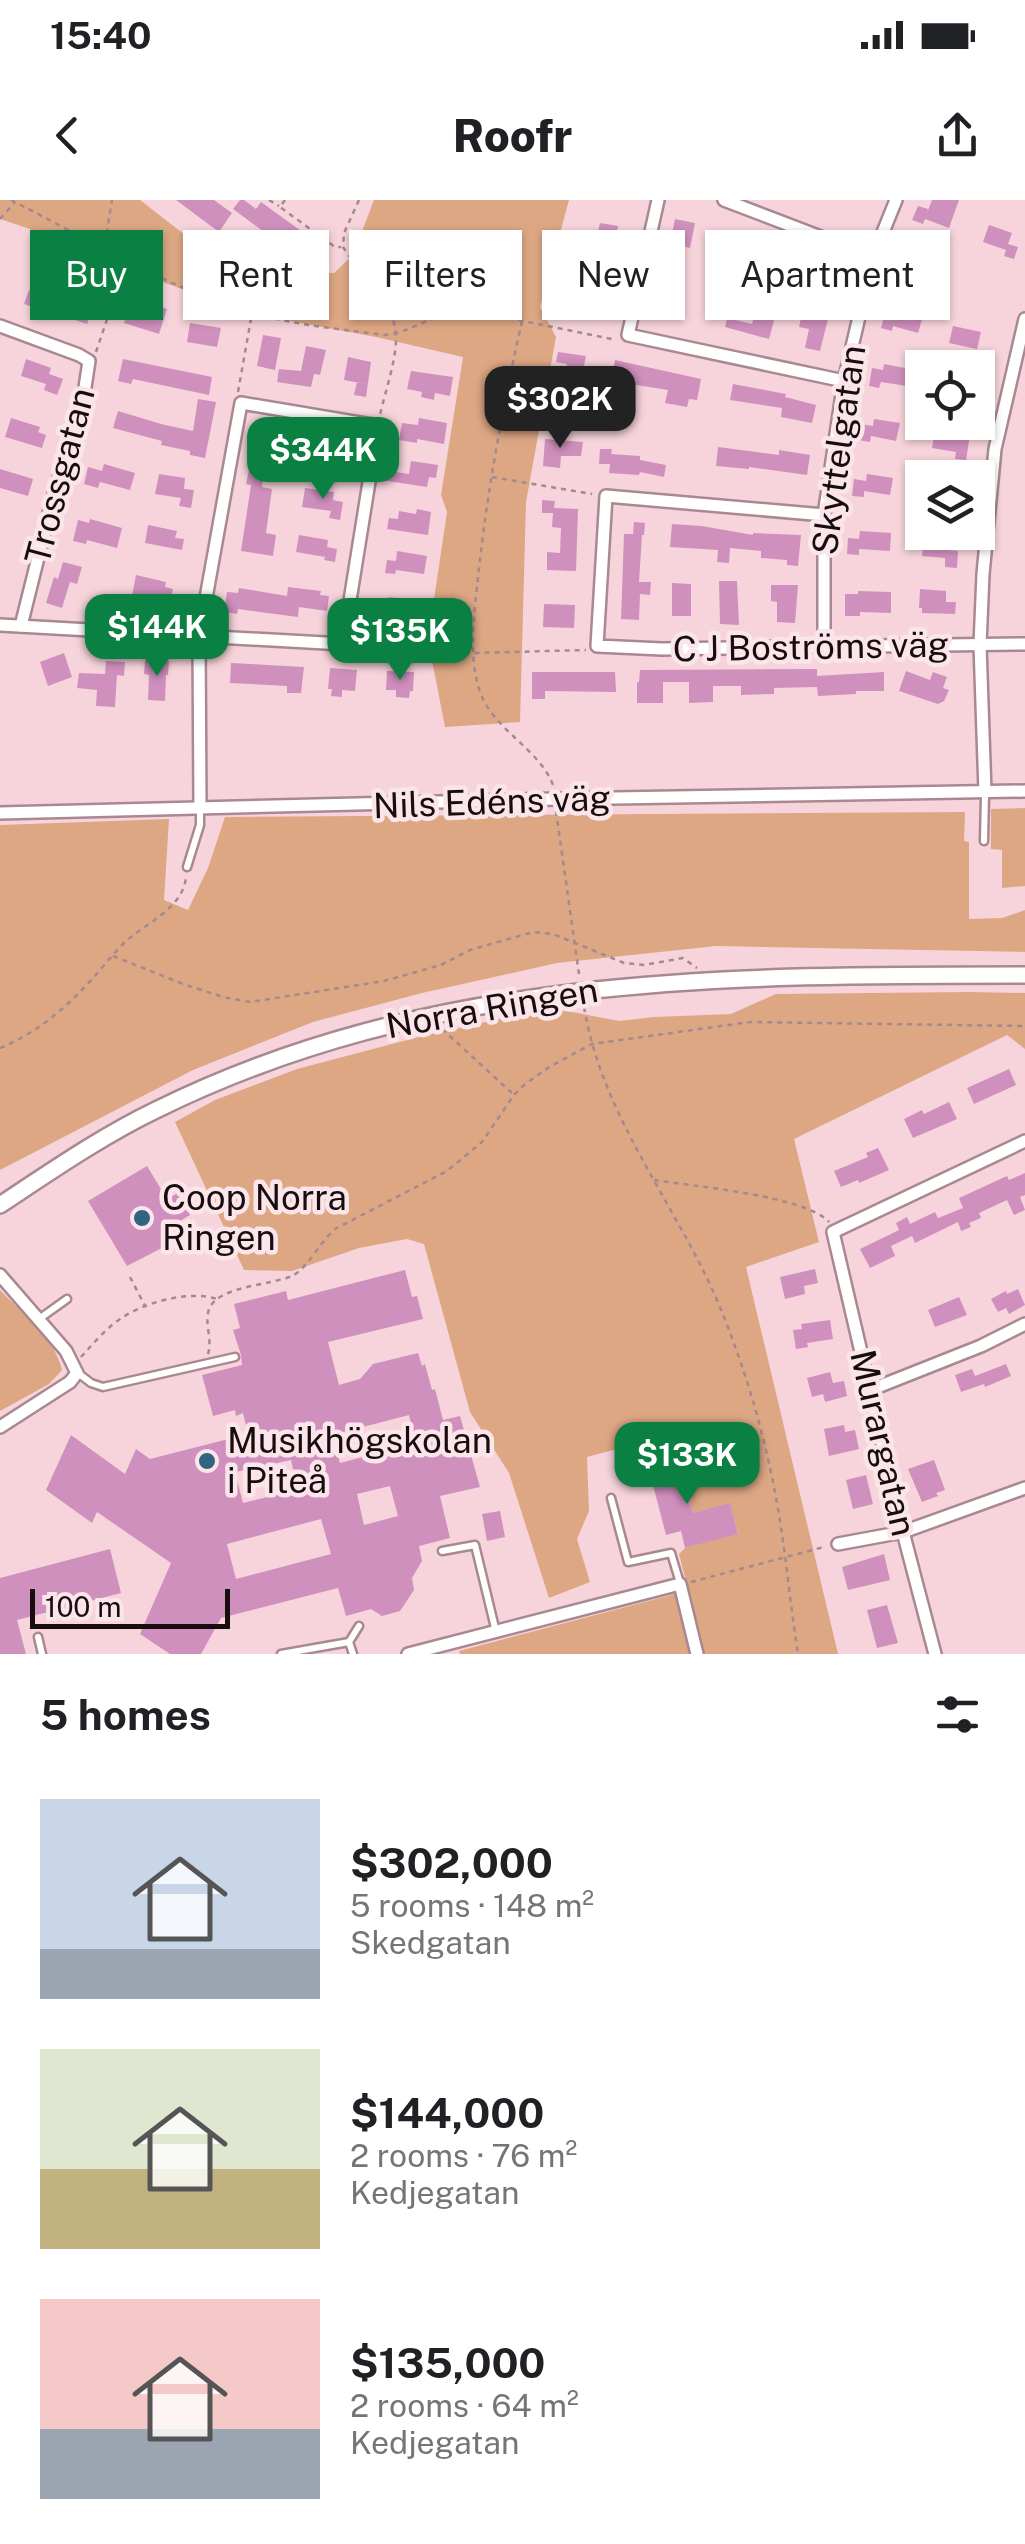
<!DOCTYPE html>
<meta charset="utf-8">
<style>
:root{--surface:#fff;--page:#f2f2f2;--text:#202124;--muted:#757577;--accent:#0b8043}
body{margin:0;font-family:"Public Sans",sans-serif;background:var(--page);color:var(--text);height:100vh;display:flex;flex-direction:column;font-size:38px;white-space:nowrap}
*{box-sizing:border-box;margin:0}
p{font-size:32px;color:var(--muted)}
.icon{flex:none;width:55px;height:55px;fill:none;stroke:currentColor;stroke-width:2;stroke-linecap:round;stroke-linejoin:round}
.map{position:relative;height:1454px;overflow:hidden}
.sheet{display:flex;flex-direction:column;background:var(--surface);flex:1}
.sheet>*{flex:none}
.hud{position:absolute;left:30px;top:30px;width:965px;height:90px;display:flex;gap:20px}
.controls{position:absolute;left:905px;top:150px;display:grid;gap:20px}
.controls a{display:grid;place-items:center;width:90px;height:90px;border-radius:0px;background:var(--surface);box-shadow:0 2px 8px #0004;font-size:50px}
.scale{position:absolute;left:30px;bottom:25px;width:200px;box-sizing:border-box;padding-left:10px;border:5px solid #180c0f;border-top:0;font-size:28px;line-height:35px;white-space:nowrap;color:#180c0f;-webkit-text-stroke:8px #fae5ea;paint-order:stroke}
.price{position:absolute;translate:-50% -85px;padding:0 22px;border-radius:20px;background:var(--accent);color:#fff;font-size:32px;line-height:65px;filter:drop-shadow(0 2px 5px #0008)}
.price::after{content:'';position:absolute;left:50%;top:60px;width:30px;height:22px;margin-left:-15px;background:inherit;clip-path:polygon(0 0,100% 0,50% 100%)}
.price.active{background:#222;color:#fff}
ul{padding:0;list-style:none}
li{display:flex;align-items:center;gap:30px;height:250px;padding:0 40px}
li span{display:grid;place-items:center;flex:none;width:280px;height:200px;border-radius:0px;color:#555}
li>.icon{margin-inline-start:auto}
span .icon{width:120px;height:120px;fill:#fffc;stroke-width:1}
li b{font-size:42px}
h2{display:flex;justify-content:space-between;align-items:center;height:120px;padding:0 40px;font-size:42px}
.tag{padding:0 35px;border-radius:0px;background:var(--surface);box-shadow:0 2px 8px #0004;font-size:35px;line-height:90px}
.tag.active{background:var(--accent);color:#fff}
.status{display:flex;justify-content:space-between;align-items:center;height:70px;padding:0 50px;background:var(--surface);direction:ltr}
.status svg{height:28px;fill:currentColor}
header{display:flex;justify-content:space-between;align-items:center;height:130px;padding:0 40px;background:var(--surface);font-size:45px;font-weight:800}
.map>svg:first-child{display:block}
.green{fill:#dda784}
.building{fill:#d090be;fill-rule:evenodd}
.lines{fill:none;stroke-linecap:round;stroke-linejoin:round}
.lane-casing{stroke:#a98990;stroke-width:11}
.street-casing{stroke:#a98990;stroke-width:16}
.secondary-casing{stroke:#a98990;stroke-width:20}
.path{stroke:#a4898f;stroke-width:2.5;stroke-dasharray:5 5;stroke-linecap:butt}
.lane{stroke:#fff;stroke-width:6}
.street{stroke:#fff;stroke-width:11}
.secondary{stroke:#fff;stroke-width:15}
.poi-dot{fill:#326481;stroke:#fae5ea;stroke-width:4}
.labels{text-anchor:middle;stroke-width:9;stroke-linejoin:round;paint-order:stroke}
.street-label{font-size:35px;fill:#180c0f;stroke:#fae5ea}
.poi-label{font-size:35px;fill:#180c0f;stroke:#fae5ea;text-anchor:start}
</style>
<div class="status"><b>15:40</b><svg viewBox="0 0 49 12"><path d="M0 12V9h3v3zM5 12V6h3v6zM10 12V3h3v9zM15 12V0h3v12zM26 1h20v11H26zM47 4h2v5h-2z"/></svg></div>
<header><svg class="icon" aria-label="back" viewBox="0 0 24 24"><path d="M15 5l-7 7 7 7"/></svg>Roofr<svg class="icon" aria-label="share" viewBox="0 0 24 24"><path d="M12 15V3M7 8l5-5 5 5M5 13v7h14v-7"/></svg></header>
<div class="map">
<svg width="1025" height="1454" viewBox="0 0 1025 1454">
<rect width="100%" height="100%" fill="#f7d4db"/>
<g class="green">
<polygon points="0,0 140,0 212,56 237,54 303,74 334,73 353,55 374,0 569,0 540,107 556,137 526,302 520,522 445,527 428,440 447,312 441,295 463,157 376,137 247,113 111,63 27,28 0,19"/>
<polygon points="1025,608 1025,686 1002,688 1002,650 991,649 991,609"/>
<polygon points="965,612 964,641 969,642 969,719 1002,718 1025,710 1025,752 716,746 557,763 422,793 313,822 193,870 0,970 0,625 169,619 164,700 188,710 208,668 225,617"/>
<polygon points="968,792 1025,793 1025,849 1007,835 794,939 819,1042 746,1067 838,1454 460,1454 459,1451 675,1394 685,1377 679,1354 685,1348 738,1333 730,1304 693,1313 677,1254 691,1248 654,1239 587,1257 589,1311 577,1339 590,1382 549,1398 509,1273 470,1212 424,1044 407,1039 359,1048 292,1071 244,1070 175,922 215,900 297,869 430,834 551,808 619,821 654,817 731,814 776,794"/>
<path d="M0,1090C21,1112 55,1138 62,1170L49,1184L0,1211Z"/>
</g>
<g class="building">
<polygon points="176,0 214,0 232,13 219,32"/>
<polygon points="240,0 244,0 256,9 261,2 329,51 316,70 233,9"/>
<polygon points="932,0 959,0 949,28 925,19 923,24 912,20 918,6 928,9 927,13"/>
<polygon points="675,19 695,23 690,48 670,43"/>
<polygon points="600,23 618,26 613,53 604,51 600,73 590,71 592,60 590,60 592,50 594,50"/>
<polygon points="989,25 1012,33 1008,44 1018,47 1014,59 1004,56 1006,50 983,42"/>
<polygon points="775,52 822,63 818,77 792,69 788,85 770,80"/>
<polygon points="914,55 938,63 933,79 908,72 910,67 906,78 895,74 900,60 911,63"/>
<polygon points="44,63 61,69 59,74 94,87 85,111 91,113 87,124 72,119 76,108 44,96 39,109 24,104 29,90 34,92"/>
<polygon points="823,70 839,75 820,151 805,148 809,129 799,127 802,113 813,115"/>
<polygon points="592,83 612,87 606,118 586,114"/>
<polygon points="131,98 167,109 159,134 124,123"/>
<polygon points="888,102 899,105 898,110 923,116 918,133 893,126 892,131 881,128"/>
<polygon points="755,111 775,117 769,139 725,127 727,118 752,124"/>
<polygon points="190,123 221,128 217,147 187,142"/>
<polygon points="953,126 981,132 977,149 949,143"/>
<polygon points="263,135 281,138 275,170 257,166"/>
<polygon points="306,146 326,150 320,175 314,174 311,187 277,182 279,169 301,171"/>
<polygon points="558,152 586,156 582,175 586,175 583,193 562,189 567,164 556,162"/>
<polygon points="348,157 371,162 366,197 354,195 357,182 366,184 344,180"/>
<polygon points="26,159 51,168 49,174 63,179 57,195 44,190 46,184 21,176"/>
<polygon points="123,159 212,177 209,195 133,179 131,184 118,181"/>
<polygon points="615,160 701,179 697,200 689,199 687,207 665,203 668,190 611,181"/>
<polygon points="884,164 910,169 907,186 881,182 879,188 869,186 872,168 883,170"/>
<polygon points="411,171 453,177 450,196 435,193 434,200 421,197 422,192 407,189"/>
<polygon points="733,184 786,194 785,197 816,205 812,223 781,217 782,208 730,200"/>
<polygon points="198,199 216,202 205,258 190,255 190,251 161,245 162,241 113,228 118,211 161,224 193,231"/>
<polygon points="11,218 40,227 38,232 46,235 42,248 5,237"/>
<polygon points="419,218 447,223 444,244 417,239 417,243 399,240 402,223 418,225"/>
<polygon points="874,219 900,223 896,241 871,236 870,242 858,240 861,224 873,226"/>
<polygon points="258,227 339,242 337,249 352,251 348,271 317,266 318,263 308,261 309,256 266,248 262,287 272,289 266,333 276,335 273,356 241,351 251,285 246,284"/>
<polygon points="960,227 971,229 966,260 955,259 956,252 932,248 935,230 958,235"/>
<polygon points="545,239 583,242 581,256 561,256 560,268 543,266"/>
<polygon points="718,247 779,255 779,250 810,255 807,275 749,267 749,269 716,266"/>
<polygon points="600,249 612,249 611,254 640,256 640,260 666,265 664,277 640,272 639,275 609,273 610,264 599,264"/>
<polygon points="411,261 438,265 436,278 429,277 427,287 381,280 382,270 409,274"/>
<polygon points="104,264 135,273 130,290 100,282 98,288 84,284 88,267 102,271"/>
<polygon points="0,269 33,279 28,296 0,288"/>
<polygon points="159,274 185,278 184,289 194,290 191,308 179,306 181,298 155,294"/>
<polygon points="867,274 893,278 890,295 864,291 864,297 852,296 854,279 866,281"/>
<polygon points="305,288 334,292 333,300 343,302 340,320 329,318 331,311 302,307"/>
<polygon points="542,300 555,301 554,308 578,309 576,371 547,370 547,352 560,353 561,328 552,327 553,313 542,313"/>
<polygon points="417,309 431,312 428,335 387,329 389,318 398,319 399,311 416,314"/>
<polygon points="90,319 122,328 117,348 87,340 86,344 73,341 78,320 89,323"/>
<polygon points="634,322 645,323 644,335 642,335 639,382 651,382 650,395 640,394 639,420 621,419 624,334 633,334"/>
<polygon points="672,324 702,326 753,335 753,333 801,335 798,366 787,365 787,360 761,358 761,351 730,348 729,363 717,362 718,350 670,347"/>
<polygon points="148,325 177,331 175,338 184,339 182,350 145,343"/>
<polygon points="860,331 891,333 890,351 859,349 859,355 847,354 848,338 859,339"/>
<polygon points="299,335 328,340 327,347 337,349 335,362 324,360 325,357 296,352"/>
<polygon points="924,337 948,339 947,350 958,351 957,368 945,367 945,358 922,356"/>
<polygon points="397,351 427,356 424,374 396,370 395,374 385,373 387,360 396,361"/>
<polygon points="63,362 82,367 77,384 70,382 62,408 46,403 54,377 58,379"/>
<polygon points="136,375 166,382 165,387 173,389 170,404 132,396"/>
<polygon points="719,381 737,381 739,425 720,424"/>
<polygon points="672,383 691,384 691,416 672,416"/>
<polygon points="771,385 798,385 795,423 777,422 777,402 771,401"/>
<polygon points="288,387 321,391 320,395 329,396 327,411 299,407 298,417 238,409 237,414 224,412 227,392 238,393 239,388 287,396"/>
<polygon points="920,389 946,391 946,402 956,402 955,414 922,413 922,408 919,408"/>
<polygon points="858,391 891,392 891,413 860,412 860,416 845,416 845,394 858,394"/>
<polygon points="389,397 420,402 417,420 386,416"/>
<polygon points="544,404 575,405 574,428 543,427"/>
<polygon points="64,453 72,477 48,486 40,462"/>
<polygon points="145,460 169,461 168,475 166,475 165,501 148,500 149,475 144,474"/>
<polygon points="106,461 125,462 124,476 117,475 115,507 96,506 97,490 77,488 79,473 105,474"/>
<polygon points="231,463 304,467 301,493 287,493 287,486 230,483"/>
<polygon points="330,468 357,470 355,491 342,490 342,497 331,496 332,489 328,489"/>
<polygon points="817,469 817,476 884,472 884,491 856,491 856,494 818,496 817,487 774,488 774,494 741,495 741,486 713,486 713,502 689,503 689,482 663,482 663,503 637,503 637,482 639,482 640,470"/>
<polygon points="387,471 414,472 413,491 410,491 409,498 396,497 396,490 386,490"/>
<polygon points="906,471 930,480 933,472 947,477 943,488 949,490 944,501 938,504 899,491"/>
<polygon points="532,472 615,472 616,492 545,491 545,499 532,499"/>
<polygon points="1009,869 1016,885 974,904 967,888"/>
<polygon points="949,902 957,919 913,938 904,919 922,910 924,914"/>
<polygon points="878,948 889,970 859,983 858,980 841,987 834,971 868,957 866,953"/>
<polygon points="147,966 167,999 178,993 190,1015 180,1021 187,1035 127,1066 88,1001"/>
<polygon points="1025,973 1025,995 1020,997 1025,1010 1014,1015 1007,1000 979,1013 981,1018 969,1023 971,1027 961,1031 958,1022 915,1043 912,1036 891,1046 895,1056 870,1068 860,1049 899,1030 896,1023 907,1017 910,1024 935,1012 938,1018 963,1008 959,998 1007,976 1009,980"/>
<polygon points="815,1069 818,1083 804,1086 805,1094 785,1099 780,1077"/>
<path d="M405,1070L412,1097L417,1096L423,1119L328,1142L339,1185L360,1179L373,1164L418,1153L422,1166L425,1164L432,1190L435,1189L443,1220L460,1216L480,1287L440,1296L450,1338L419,1346L422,1361L412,1378L414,1390L400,1411L382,1416L371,1409L346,1416L338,1388L221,1418L201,1454H170L140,1434L171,1363L97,1312L92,1323L46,1290L71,1235L125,1274L136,1249L150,1259L248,1234L243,1213L236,1216L235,1210L213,1216L202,1175L242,1165L241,1155L233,1130L240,1128L234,1104L286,1091L288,1100ZM409,1215L416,1243L340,1263L332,1235ZM291,1260L293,1269L330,1282L243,1303L235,1272ZM390,1286L398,1316L364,1325L357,1294ZM321,1319L331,1354L236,1379L227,1344Z"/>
<polygon points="1018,1089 1025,1105 1009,1114 1006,1108 998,1112 991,1099 1006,1091 1007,1094"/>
<polygon points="959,1097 967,1115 935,1127 928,1110"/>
<polygon points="830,1120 833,1139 807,1143 808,1147 796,1149 793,1130 802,1129 801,1124"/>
<polygon points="1006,1164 1011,1176 985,1187 984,1184 961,1192 955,1175 972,1169 975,1176"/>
<polygon points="830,1172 833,1183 844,1181 847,1196 825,1202 823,1194 812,1197 807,1178"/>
<polygon points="844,1225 845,1232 855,1230 859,1249 829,1256 824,1229"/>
<polygon points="677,1254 693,1313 730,1303 738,1334 685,1348 681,1331 666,1335 647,1262"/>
<polygon points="934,1260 945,1290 936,1293 938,1296 922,1302 908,1269"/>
<polygon points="866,1275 873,1304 853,1309 846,1280"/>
<polygon points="500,1311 505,1337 487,1341 482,1314"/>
<polygon points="110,1349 121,1393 17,1420 26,1454 0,1454 0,1378"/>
<polygon points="884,1354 890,1380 848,1390 842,1367"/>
<polygon points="887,1405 898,1443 877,1448 867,1410"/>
</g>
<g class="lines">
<g class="lane-casing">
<g id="lane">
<polyline points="984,641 985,594"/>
<polyline points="187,667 200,625 200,610"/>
<polyline points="39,1119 67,1099"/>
<polyline points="78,1173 91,1183 103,1187 235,1157"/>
<polyline points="611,1298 628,1362 671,1353 680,1383"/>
<polyline points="442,1351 475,1345 496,1432"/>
<polyline points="38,1437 42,1454"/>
<polyline points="281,1454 349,1442"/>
<polyline points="353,1454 349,1442 359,1426"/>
</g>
</g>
<g class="street-casing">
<g id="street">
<polyline points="658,0 628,135 844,181"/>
<polyline points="724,0 873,57"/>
<polyline points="0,126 79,155 89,161 84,194 52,301 21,426"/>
<polyline points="824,315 606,296 597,446 662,449 1025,444"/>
<polyline points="0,425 343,444 378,226 241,203 199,437 200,609"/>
<polyline points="824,447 824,315 844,181 873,57 896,0"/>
<polyline points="985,592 980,445 983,374 995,249 1025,119"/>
<polyline points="0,613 555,599 1025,591"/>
<polyline points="0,1075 66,1151 77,1173 70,1182 0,1227"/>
<polyline points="870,1190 981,1146 1025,1124"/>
<polyline points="838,1344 903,1332 1025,1288"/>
<polyline points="408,1454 680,1384 697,1454"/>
<polyline points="935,1454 903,1332 833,1032 1025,941"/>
</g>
</g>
<g class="secondary-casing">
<path id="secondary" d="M0,1005C50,972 102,936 156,910C431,774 726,775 1025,775"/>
</g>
<g class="path">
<path d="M11,0C88,39 165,87 249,112C293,125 340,129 385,135L401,132L444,114L463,111L479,112L616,140"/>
<polyline points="269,0 279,6"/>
<polyline points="285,0 280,7 335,47 341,47"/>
<path d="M359,0L344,33L343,47C358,71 390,99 395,128C400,151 385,191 380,215"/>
<polyline points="0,19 15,2"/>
<path d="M522,121C503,206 487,291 478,378C474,415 468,456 480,492C494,531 542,550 554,588"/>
<polyline points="96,152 127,60 107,31 112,0"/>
<polyline points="238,192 252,113"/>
<polyline points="492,277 592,294"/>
<polyline points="355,444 473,453 586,450"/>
<polyline points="556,611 579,774"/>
<polyline points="113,756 183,784 223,797 250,802 384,781 441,765 470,750 533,732 553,734 624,763 644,765 683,758 697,768"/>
<path d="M584,807C603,921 680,1008 722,1112C747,1174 765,1237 777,1303C786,1353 790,1404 798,1454"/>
<polyline points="442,829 513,894"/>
<path d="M0,848C37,833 66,808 93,778C103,767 113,754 124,743C145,723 183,709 186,677"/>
<path d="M654,980C692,986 806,996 829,1022"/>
<polyline points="130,1077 145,1106"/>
<path d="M208,1154C213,1139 203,1121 210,1107C221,1086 271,1085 292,1076C308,1068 320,1042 335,1029L447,971L482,942L514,895L524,885L549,867L592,844L750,822L1025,826"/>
<path d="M81,1157C94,1143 107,1127 123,1117C147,1102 189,1090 217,1099"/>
<polyline points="691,1382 824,1347"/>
</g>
<use href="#lane" class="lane"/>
<use href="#street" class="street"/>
<use href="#secondary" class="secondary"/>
</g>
<g class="poi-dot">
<circle cx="142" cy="1018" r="10"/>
<circle cx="207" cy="1261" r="10"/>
</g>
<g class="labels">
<g class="street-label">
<text transform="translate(839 250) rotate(-82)" y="12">Skyttelgatan</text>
<text transform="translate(60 276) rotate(-75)" y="12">Trossgatan</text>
<text transform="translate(811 447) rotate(-1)" y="12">C J Boströms väg</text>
<text transform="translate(492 602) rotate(-2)" y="12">Nils Edéns väg</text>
<text transform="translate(492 808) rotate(-10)" y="12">Norra Ringen</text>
<text transform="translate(883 1243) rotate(77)" y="12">Murargatan</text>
</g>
<g class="poi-label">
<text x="162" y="1010">Coop Norra<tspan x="162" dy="40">Ringen</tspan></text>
<text x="227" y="1253">Musikhögskolan<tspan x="227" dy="40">i Piteå</tspan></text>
</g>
</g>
</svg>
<div class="controls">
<a><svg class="icon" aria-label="locate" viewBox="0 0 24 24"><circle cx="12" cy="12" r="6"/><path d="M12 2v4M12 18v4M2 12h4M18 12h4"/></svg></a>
<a><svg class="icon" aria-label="layers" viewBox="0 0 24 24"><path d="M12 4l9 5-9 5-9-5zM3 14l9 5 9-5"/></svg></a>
</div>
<div class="scale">100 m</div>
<b class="price active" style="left:560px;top:251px">$302K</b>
<b class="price" style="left:323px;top:302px">$344K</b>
<b class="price" style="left:157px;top:479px">$144K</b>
<b class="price" style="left:400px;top:483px">$135K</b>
<b class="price" style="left:687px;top:1307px">$133K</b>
<div class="hud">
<a class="tag active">Buy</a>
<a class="tag">Rent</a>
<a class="tag">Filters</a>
<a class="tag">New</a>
<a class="tag">Apartment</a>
</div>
</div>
<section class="sheet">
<h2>5 homes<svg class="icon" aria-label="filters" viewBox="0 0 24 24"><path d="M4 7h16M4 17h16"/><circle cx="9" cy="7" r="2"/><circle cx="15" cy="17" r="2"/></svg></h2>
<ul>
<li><span style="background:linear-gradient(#c9d6e8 75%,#9aa5b1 0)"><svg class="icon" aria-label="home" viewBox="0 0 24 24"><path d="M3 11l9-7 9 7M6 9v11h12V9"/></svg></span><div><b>$302,000</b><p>5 rooms · 148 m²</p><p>Skedgatan</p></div></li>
<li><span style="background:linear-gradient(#dfe7d0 60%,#c2b280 0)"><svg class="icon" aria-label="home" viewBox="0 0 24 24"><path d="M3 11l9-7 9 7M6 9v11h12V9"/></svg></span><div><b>$144,000</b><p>2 rooms · 76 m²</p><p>Kedjegatan</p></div></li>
<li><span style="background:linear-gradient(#f6c9c9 65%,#9aa5b1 0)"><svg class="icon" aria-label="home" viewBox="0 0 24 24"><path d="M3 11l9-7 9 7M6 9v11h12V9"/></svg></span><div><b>$135,000</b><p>2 rooms · 64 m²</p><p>Kedjegatan</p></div></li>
</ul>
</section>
